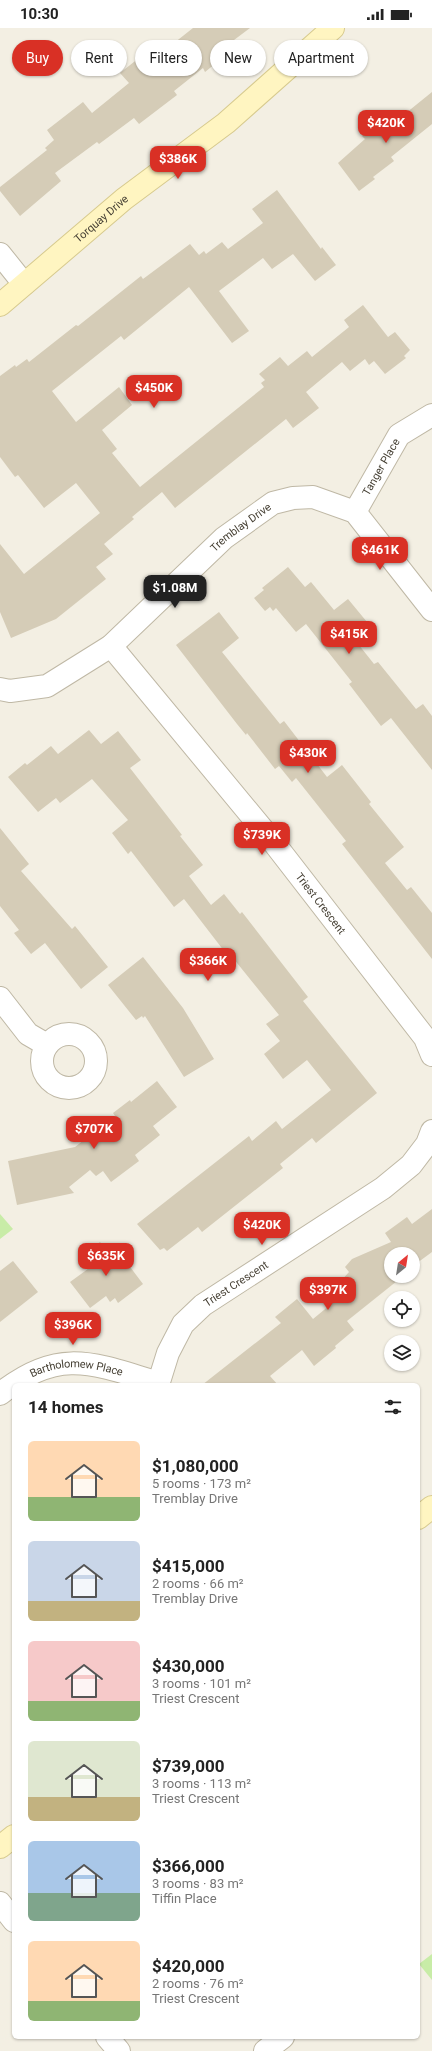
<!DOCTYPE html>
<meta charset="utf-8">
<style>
:root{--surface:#fff;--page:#f6f6f6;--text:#222;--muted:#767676;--accent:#d93025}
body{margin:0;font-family:Roboto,sans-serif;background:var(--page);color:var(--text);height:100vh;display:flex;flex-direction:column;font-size:15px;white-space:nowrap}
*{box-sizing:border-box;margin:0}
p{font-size:13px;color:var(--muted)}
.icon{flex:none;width:22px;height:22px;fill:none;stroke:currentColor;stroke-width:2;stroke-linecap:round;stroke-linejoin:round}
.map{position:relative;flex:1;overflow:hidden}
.panel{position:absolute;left:12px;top:1355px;width:408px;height:656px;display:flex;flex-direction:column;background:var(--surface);border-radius:6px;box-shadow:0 1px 3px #0004}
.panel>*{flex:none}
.banner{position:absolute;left:12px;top:12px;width:408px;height:36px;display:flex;gap:8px}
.needle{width:26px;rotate:30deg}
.controls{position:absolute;left:384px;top:1219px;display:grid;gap:8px}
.controls a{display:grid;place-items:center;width:36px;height:36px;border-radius:50%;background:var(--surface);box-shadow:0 1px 3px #0004;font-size:20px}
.price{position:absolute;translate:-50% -34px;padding:0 9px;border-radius:8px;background:var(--accent);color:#fff;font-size:13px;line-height:26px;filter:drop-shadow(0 1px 2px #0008)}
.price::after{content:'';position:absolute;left:50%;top:24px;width:12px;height:9px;margin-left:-6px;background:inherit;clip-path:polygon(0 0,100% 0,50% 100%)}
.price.current{background:#222;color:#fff}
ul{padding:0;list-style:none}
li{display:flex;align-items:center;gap:12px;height:100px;padding:0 16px}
li span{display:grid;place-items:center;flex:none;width:112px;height:80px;border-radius:6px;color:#555}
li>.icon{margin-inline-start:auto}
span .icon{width:48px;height:48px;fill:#fffc;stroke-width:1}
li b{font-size:17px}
h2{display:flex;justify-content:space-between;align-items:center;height:48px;padding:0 16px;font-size:17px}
.chip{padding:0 14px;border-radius:18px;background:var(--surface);box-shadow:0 1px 3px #0004;font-size:14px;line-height:36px}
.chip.current{background:var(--accent);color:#fff}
.status{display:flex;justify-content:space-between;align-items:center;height:28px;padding:0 20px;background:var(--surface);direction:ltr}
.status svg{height:11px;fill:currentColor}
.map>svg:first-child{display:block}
.green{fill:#c8eca7}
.building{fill:#d5ccb7}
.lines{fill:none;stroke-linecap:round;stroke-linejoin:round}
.street-casing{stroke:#bfb8a5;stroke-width:24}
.secondary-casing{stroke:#d7ca8e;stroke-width:24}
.street{stroke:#fff;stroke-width:22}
.secondary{stroke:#fff5c1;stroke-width:22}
.labels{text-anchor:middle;stroke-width:3;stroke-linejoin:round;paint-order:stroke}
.street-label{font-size:11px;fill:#453f33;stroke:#fff}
</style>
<div class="status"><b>10:30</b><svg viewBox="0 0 49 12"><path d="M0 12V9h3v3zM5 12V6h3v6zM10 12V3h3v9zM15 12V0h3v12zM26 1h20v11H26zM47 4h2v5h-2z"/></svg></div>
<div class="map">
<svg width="432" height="2023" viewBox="0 0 432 2023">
<rect width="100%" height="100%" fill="#f3efe3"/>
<g class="green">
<polygon points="0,1186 13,1201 0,1211"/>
<polygon points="432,1926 432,1952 419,1936"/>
</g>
<g class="building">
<polygon points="193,0 250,0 222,21 226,27 205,44 203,40 174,63 177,67 139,96 134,90 99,116 97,114 55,145 61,153 20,188 0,163 0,159 47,122 45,120 54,112 47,102 83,74 92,85 129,55 120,45 144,26 150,34"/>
<polygon points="432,64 432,96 391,129 394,133 373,149 375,151 359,163 338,135 365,111 362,108 385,90 390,98"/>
<polygon points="277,162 321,221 322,219 336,237 315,253 293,226 272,241 263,230 219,263 249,303 232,315 189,259 124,312 121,308 52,363 76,394 119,359 132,377 102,402 117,421 112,425 140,459 264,359 261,355 265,352 259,346 280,329 288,338 307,323 312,329 349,299 344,292 363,277 388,309 395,304 410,322 404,328 406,330 385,346 374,333 369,337 365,331 350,343 342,334 306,364 319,380 293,400 286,391 175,480 162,464 132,489 134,491 104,516 113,526 96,539 106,551 56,591 11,610 0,584 0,516 24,546 100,485 76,455 44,480 18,447 15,449 0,429 0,348 15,337 16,339 27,331 29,334 76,297 78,298 141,248 143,251 190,216 199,227 204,223 206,226 222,214 228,221 263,195 252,181"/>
<polygon points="288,539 305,559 311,554 334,582 348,571 367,594 351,607 374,636 378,634 416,681 423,676 432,688 432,742 391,690 381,698 349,656 352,654 306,596 296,604 276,580 273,583 270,579 265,583 254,570 264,562 262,560"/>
<polygon points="219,584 239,610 222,624 280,696 284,693 327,749 342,737 371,774 369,776 404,819 385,835 407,862 411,859 432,885 432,931 342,816 346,813 296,750 292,754 279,738 275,741 247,705 246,707 237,696 176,617"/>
<polygon points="89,702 101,716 118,703 141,732 130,740 182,807 180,808 203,837 189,848 211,877 224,866 240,886 242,884 308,969 303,973 377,1065 316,1115 312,1110 280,1136 283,1140 202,1204 198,1199 167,1223 164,1220 160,1222 137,1196 249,1108 252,1113 276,1093 282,1101 331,1062 307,1032 283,1051 264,1026 280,1013 266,996 279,987 233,930 231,932 184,871 174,879 131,823 128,826 112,805 128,792 92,751 60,775 56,770 38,784 8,749 25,735 27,737 51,718 58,726"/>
<polygon points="0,800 29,836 21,843 72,901 75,898 108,939 81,961 45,915 31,926 14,905 19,902 0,878"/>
<polygon points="143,929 183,980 214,1031 184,1049 145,988 143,990 142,988 136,992 108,957"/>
<polygon points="157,1053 177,1079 153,1098 160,1107 135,1127 139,1133 111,1154 103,1143 96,1148 90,1142 69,1159 74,1165 17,1177 8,1133 75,1119 115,1088 113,1085 130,1072 131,1074"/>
<polygon points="432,1181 432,1224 413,1238 413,1226 391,1226 391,1248 402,1249 347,1293 354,1302 335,1318 336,1320 314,1338 302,1322 270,1348 278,1357 202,1357 281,1295 275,1289 297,1271 313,1291 347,1263 340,1254 349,1244 345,1239 352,1231 391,1214 385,1205 407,1189 412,1196"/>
<polygon points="100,1214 106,1221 112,1215 143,1256 118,1275 115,1270 110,1274 106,1268 90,1280 70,1254 92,1238 84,1227"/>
<polygon points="13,1233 38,1264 0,1294 0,1243"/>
</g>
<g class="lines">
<g class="street-casing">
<g id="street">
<polyline points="0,226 24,256"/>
<path id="s1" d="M355,484L399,407L432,387"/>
<path id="s2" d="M111,618L274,815L425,1010L432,1027"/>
<path id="s3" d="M0,661L10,663L47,658L111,618L224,510L273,475L293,470L313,469L355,484L432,582"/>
<polyline points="0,970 28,1006 47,1017"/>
<circle cx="69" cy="1033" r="27"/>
<path id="s4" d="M158,1357L168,1325L183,1296L203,1277L383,1160L411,1137L427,1116L432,1103"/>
<path id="s5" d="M0,1366C58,1319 93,1335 158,1355"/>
<polyline points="0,1875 14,1893"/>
<polyline points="107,2009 119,2023"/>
<polyline points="265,2023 283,2009"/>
</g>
</g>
<g class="secondary-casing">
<g id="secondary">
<path id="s6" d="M0,277L124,171L226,95L333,0"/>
<polyline points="418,1490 432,1479"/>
<polyline points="0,1819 14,1808"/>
</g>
</g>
<use href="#street" class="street"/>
<use href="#secondary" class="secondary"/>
</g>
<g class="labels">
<g class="street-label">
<text dy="4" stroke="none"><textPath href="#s6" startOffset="133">Torquay Drive</textPath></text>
<text dy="4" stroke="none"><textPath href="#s1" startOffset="52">Tanger Place</textPath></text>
<text dy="4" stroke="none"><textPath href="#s3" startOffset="299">Tremblay Drive</textPath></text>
<text dy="4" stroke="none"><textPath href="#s2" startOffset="332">Triest Crescent</textPath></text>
<text dy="4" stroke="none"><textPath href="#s4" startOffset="133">Triest Crescent</textPath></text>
<text dy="4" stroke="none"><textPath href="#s5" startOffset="84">Bartholomew Place</textPath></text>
</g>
</g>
</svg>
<div class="controls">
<a><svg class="needle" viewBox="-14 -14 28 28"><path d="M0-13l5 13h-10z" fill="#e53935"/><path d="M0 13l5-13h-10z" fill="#767676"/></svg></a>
<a><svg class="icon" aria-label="locate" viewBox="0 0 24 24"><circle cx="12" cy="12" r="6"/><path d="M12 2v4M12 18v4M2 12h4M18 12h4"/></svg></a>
<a><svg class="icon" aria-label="layers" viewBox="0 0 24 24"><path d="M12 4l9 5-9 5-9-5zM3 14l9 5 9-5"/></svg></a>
</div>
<b class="price" style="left:386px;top:116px">$420K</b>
<b class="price" style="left:178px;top:152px">$386K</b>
<b class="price" style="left:154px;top:381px">$450K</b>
<b class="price" style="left:380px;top:543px">$461K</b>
<b class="price current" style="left:175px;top:581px">$1.08M</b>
<b class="price" style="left:349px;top:627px">$415K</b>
<b class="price" style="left:308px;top:746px">$430K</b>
<b class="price" style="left:262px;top:828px">$739K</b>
<b class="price" style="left:208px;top:954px">$366K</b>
<b class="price" style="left:94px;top:1122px">$707K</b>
<b class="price" style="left:262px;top:1218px">$420K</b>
<b class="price" style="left:106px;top:1249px">$635K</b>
<b class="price" style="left:328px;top:1283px">$397K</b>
<b class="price" style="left:73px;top:1318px">$396K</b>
<div class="banner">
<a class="chip current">Buy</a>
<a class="chip">Rent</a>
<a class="chip">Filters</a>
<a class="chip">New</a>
<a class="chip">Apartment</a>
</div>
<section class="panel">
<h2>14 homes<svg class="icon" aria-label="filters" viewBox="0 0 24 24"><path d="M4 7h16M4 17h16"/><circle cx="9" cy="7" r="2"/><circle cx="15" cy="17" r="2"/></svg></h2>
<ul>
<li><span style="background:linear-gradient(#ffd9b3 70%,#8fb573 0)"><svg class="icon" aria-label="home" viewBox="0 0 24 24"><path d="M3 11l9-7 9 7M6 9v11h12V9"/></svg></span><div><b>$1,080,000</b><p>5 rooms · 173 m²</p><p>Tremblay Drive</p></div></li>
<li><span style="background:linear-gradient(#c9d6e8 75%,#c2b280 0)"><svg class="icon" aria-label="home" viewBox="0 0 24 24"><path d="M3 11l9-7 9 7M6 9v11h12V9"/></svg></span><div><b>$415,000</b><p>2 rooms · 66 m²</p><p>Tremblay Drive</p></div></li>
<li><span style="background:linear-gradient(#f6c9c9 75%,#8fb573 0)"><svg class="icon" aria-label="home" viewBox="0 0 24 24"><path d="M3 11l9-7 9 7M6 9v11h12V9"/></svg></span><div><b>$430,000</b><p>3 rooms · 101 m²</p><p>Triest Crescent</p></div></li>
<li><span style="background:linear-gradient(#dfe7d0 70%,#c2b280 0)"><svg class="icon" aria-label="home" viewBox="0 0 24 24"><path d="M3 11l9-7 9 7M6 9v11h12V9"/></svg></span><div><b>$739,000</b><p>3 rooms · 113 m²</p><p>Triest Crescent</p></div></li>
<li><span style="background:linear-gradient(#a9c7e8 65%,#7fa58c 0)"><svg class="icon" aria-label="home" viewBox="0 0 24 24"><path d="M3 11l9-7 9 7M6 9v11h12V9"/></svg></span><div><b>$366,000</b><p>3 rooms · 83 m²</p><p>Tiffin Place</p></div></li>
<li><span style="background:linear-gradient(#ffd9b3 75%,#8fb573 0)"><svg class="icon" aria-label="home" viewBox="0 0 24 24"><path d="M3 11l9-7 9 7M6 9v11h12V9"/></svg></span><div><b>$420,000</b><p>2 rooms · 76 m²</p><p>Triest Crescent</p></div></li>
</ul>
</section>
</div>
